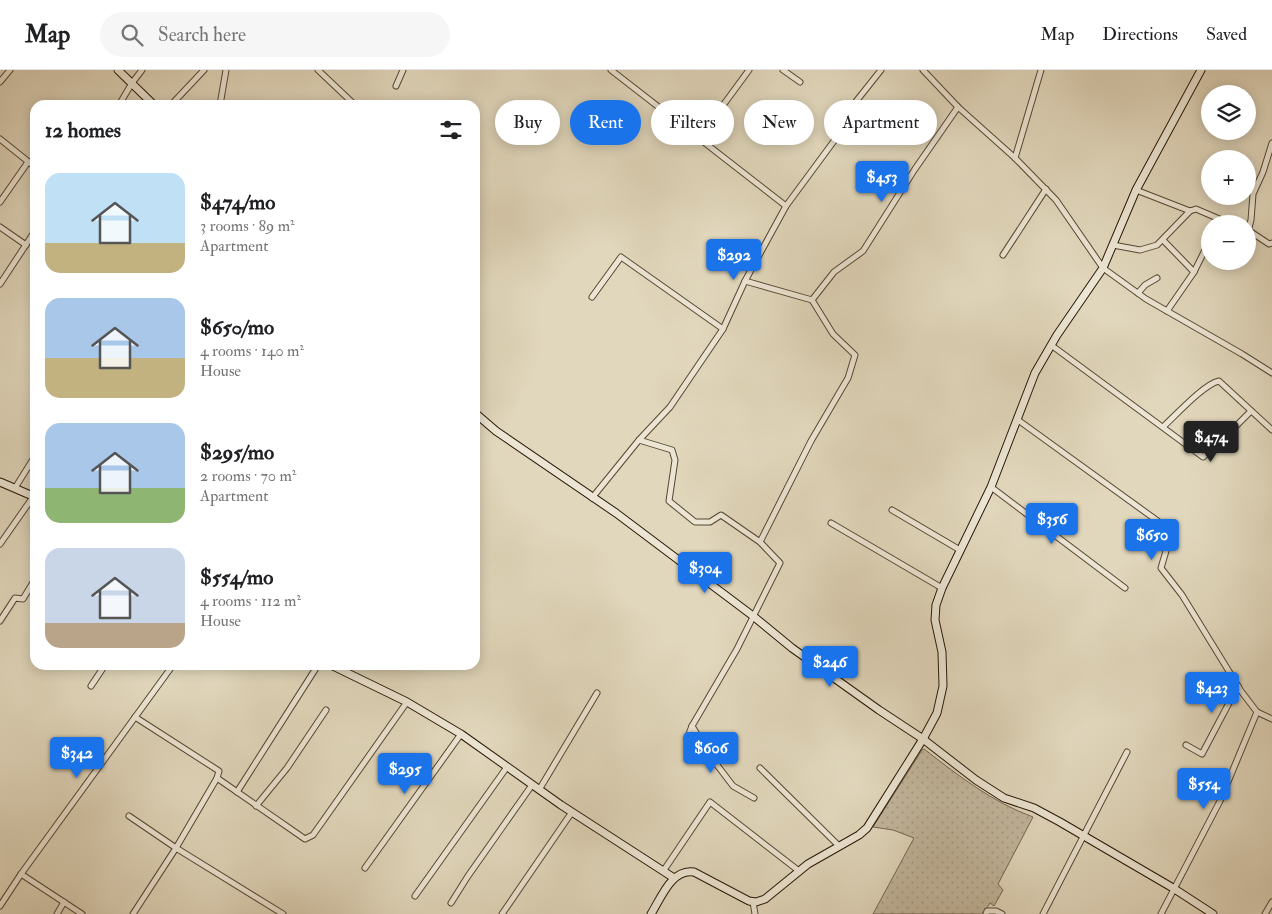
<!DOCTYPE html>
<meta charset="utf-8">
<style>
:root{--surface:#fff;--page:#f6f6f6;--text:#202124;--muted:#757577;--line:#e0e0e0;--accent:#1a73e8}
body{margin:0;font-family:"IM FELL Double Pica",serif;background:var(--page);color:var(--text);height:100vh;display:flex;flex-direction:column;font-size:19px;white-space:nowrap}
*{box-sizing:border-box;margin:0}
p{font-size:16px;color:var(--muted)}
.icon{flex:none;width:28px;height:28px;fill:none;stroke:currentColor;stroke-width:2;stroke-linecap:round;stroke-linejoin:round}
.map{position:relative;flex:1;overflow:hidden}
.details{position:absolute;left:30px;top:30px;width:450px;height:570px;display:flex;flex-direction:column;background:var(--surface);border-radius:15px;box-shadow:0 2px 12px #0003}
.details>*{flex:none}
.hud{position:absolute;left:495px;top:30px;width:475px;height:45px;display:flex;gap:10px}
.tools{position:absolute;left:1201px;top:15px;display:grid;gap:10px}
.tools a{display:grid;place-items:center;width:55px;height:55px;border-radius:50%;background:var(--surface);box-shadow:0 2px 12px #0003;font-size:25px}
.price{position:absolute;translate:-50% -42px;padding:0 11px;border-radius:5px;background:var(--accent);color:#fff;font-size:16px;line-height:32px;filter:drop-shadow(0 1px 2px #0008)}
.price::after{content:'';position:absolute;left:50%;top:30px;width:15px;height:11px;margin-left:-8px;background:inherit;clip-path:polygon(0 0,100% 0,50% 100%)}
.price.current{background:#222;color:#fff}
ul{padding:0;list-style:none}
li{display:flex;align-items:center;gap:15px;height:125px;padding:0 15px}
li span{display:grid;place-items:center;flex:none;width:140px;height:100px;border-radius:15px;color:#555}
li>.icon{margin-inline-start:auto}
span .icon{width:60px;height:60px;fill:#fffc;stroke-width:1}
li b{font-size:21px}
h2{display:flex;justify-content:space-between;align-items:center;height:60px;padding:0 15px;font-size:21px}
.tag{padding:0 18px;border-radius:22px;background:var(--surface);box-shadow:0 2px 12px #0003;font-size:18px;line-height:45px}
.tag.current{background:var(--accent);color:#fff}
header{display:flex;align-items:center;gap:30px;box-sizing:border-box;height:70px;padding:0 25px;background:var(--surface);border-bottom:1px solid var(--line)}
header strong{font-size:24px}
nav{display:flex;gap:28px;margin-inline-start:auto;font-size:18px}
.search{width:350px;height:45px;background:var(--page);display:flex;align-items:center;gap:12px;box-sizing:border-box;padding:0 18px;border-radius:28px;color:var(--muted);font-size:19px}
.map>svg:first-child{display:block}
.garden{fill:url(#garden-dots);stroke:#756651}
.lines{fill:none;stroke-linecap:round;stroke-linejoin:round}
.street-casing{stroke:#564733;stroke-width:7}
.secondary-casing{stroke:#281705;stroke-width:9}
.street{stroke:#ece5d3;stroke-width:5}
.secondary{stroke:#ece5d3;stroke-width:7}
</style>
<header>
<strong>Map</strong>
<div class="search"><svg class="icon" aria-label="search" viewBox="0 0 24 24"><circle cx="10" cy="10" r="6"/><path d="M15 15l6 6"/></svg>Search here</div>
<nav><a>Map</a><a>Directions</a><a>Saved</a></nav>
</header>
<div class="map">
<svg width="1272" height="844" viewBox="0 0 1272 844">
<defs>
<pattern id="garden-dots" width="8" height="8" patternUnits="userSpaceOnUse" patternTransform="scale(1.25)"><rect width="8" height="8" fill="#c2b69d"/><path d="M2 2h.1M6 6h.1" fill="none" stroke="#a79c86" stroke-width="1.8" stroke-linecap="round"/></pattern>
</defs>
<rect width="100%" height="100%" fill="#e1d7bc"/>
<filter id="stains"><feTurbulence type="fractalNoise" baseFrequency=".004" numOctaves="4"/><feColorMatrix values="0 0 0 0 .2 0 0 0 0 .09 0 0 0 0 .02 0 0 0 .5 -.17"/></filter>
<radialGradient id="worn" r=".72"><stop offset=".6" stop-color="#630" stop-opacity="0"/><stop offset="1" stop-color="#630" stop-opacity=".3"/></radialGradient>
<path class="garden" d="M924,679C959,706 992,732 1033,747L998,814L1003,820L994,836L990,833L983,844H873L914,768L893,760L873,757L922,680Z"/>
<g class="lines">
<g class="street-casing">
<g id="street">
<polyline points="318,0 355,35"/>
<polyline points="611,0 786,136"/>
<polyline points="783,0 800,12"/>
<polyline points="923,0 958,37 1015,88 1056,130 1103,198 1146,229 1242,284 1272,303"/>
<polyline points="0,12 10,0"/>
<polyline points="396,16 403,0"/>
<polyline points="119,35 132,13 142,0"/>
<polyline points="171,35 204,0"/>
<polyline points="220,35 226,0"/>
<polyline points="699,68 749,0"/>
<polyline points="0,69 35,97"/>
<polyline points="1015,88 1041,0"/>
<polyline points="1136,120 1190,141 1196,139 1231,154"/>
<polyline points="0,132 28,92"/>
<polyline points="0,157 26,175"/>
<polyline points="1248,160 1269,174 1272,173"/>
<polyline points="1248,161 1251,150 1253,124 1263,102 1272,73"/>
<polyline points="1163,170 1194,202"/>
<polyline points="1113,175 1140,180 1157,175 1190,141"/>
<polyline points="1003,185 1046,119"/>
<polyline points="745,211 812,230 833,264 855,285 848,308 811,371 760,472"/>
<polyline points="0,214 35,161"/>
<polyline points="1138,223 1145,215 1157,208"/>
<polyline points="592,227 621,187 723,259"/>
<polyline points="812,230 834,202 863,181 915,99 958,37"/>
<polyline points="1167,241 1194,202 1210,170"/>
<polyline points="1051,275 1203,387 1217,375 1251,341"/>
<polyline points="1018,350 1166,457 1171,464 1161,498 1182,525 1241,621 1257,642 1272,649"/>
<path d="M1164,356C1176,345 1204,314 1219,311L1272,360"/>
<polyline points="639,370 672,380 675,390 669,431 695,452 710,452 721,445 760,472 780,493 737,579 692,656 687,669"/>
<polyline points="991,417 1125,518"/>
<polyline points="15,418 35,386"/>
<polyline points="592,428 639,370 670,337 723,259 745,211 786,136 848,52 850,39 881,0"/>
<polyline points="892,440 960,480"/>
<polyline points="831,453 942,518"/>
<polyline points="0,474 33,427"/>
<polyline points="0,551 15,528 23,529 35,509"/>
<polyline points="91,616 105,595"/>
<polyline points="692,656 711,687 733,716 754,728"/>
<polyline points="1186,675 1202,684 1238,616"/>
<polyline points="760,698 839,776"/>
<polyline points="217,708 305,769 313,765 407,632"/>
<polyline points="539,720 597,623"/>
<polyline points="237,722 318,595"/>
<polyline points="256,736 287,698 326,640"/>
<polyline points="129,746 176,778 283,844"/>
<polyline points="365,798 461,664"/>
<polyline points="664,800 710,732 799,801"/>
<polyline points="21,804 82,844"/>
<polyline points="415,826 507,697"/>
<polyline points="753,832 755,844"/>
<polyline points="451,833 468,806 532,715"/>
<polyline points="0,836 21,804 173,595"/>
<polyline points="57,844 64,832"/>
<polyline points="133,844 176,778 217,708 219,701 135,647"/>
<polyline points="502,844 572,742"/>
<polyline points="986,844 987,841 996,841 1002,844"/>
<polyline points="1043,844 1127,682"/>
<polyline points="1161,844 1220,731 1257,642"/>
<polyline points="1265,844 1272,832"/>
</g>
</g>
<g class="secondary-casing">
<g id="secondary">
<polyline points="118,0 154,35"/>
<polyline points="475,343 496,361 616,443 753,546 792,578 879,640 923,669 976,710 1004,728 1034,738 1060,752 1173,818 1213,844"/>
<polyline points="0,412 35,427"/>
<polyline points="331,595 407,632 461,664 561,735 674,808"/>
<path d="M651,844C661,828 672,798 694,802L749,831L756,832L765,829L808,794L859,765L867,758L923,669L937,643L943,616L942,582L935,550L936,535L942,518L991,417L1035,303L1057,265L1103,198L1136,120L1201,0"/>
</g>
</g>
<use href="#street" class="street"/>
<use href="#secondary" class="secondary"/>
</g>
<rect width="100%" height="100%" filter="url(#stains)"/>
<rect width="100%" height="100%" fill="url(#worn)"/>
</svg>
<div class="tools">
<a><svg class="icon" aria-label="layers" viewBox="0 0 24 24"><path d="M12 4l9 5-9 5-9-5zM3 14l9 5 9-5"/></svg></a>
<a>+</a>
<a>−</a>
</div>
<b class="price" style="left:882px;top:133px">$453</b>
<b class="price" style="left:734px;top:211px">$292</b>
<b class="price current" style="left:1211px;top:393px">$474</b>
<b class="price" style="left:1052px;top:475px">$356</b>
<b class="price" style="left:1152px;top:491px">$650</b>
<b class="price" style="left:705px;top:524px">$304</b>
<b class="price" style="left:830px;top:618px">$246</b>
<b class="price" style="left:1212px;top:644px">$423</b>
<b class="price" style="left:711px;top:704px">$606</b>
<b class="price" style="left:77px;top:709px">$342</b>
<b class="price" style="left:405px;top:725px">$295</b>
<b class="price" style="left:1204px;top:740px">$554</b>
<div class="hud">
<a class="tag">Buy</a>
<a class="tag current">Rent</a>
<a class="tag">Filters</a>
<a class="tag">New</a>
<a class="tag">Apartment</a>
</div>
<section class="details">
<h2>12 homes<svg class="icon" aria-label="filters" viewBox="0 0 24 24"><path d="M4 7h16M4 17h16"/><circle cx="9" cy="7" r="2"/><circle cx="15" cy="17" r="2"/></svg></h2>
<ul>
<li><span style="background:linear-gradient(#bfe0f5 70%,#c2b280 0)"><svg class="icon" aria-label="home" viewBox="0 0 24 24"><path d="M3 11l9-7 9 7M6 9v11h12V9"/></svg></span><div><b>$474/mo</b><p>3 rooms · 89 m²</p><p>Apartment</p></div></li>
<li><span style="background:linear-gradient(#a9c7e8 60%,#c2b280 0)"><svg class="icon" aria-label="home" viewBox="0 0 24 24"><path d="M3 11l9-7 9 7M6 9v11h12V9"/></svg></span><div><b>$650/mo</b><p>4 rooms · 140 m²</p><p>House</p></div></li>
<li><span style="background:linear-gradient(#a9c7e8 65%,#8fb573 0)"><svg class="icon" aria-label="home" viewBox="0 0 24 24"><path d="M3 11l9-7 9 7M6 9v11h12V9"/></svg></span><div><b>$295/mo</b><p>2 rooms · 70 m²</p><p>Apartment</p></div></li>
<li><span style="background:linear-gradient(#c9d6e8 75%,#b9a48a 0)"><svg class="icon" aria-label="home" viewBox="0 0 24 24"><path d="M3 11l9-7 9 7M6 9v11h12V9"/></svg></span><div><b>$554/mo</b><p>4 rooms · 112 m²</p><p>House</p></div></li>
</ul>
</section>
</div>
